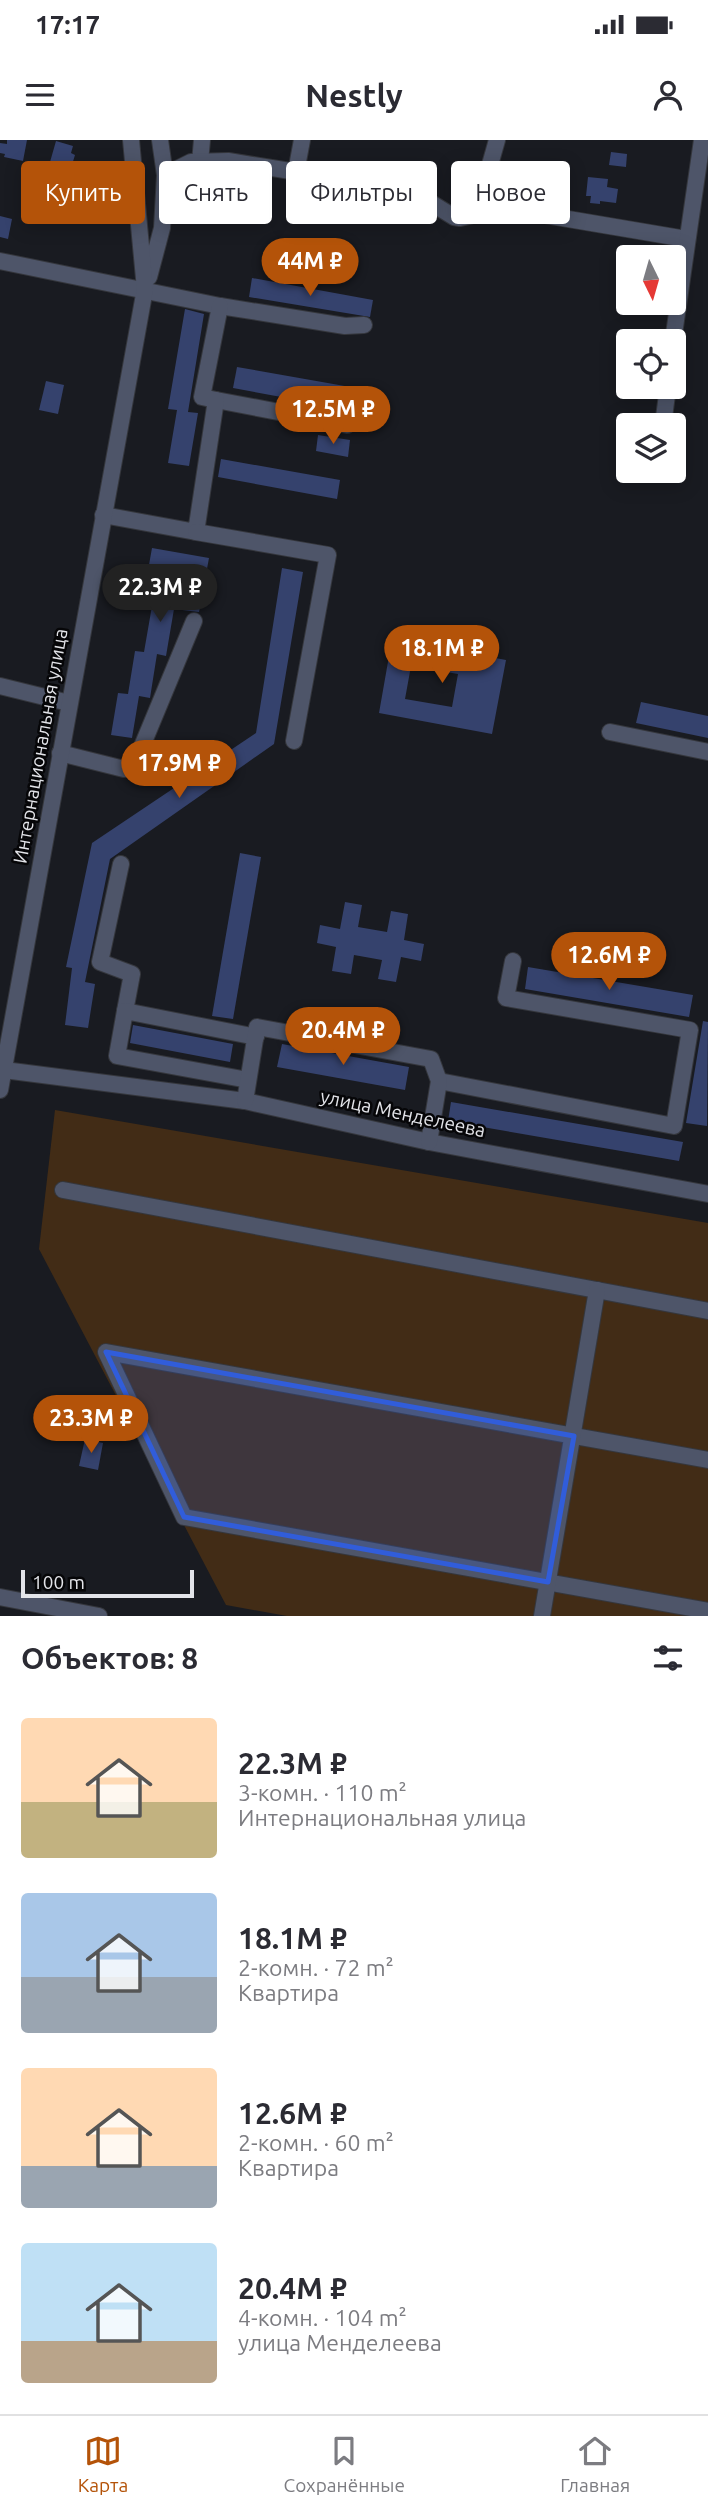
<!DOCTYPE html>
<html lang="ru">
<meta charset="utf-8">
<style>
:root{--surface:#fff;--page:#f2f2f3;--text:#2b2b33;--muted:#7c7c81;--line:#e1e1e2;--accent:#b45309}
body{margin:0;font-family:Ubuntu,sans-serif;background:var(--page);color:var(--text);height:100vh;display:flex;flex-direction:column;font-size:26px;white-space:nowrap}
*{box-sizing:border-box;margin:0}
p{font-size:23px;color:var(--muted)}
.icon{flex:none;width:38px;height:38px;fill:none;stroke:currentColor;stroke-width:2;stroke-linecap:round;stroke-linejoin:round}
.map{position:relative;height:1476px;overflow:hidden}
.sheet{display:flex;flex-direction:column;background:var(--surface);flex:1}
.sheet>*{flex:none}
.top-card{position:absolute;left:21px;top:21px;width:667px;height:63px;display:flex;gap:14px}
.needle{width:46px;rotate:175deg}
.controls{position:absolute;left:616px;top:105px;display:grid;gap:14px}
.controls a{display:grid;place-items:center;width:70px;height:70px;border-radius:7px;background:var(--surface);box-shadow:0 4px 18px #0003;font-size:35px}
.scale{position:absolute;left:21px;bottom:18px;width:173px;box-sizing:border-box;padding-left:7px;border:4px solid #e3e4e9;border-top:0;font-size:19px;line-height:24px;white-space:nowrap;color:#e3e4e9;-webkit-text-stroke:5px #060608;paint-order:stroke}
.price{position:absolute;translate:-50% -60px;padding:0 16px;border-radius:24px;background:var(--accent);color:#fff;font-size:23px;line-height:46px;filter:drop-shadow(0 2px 4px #0008)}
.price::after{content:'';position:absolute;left:50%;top:42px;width:21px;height:16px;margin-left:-10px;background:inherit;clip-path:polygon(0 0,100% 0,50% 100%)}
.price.active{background:#222;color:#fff}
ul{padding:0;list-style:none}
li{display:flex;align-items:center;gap:21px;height:175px;padding:0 21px}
li span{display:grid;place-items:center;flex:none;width:196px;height:140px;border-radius:7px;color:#555}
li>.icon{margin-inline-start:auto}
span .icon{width:84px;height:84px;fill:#fffc;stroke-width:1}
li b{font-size:30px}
h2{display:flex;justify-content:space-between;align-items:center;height:84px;padding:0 21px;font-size:30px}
.chip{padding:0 24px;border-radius:7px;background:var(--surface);box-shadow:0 4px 18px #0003;font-size:24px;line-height:63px}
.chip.active{background:var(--accent);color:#fff}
.status{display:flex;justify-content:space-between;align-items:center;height:49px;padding:0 35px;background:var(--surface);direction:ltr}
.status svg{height:19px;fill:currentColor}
header{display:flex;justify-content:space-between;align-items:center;height:91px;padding:0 21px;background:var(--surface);font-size:32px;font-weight:700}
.menu{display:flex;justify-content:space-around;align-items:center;height:98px;border-top:2px solid var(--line);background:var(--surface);font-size:19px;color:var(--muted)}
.menu a{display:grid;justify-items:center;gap:4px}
.menu .active{color:var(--accent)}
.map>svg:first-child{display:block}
.green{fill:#422c16}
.building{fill:#35426d;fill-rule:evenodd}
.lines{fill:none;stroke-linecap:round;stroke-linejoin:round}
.minor-casing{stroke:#35373d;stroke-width:18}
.minor{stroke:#4e5569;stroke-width:16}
.marked{fill:#315dda;fill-opacity:0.2;stroke:#315dda;stroke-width:5;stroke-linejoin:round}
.labels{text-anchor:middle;stroke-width:5;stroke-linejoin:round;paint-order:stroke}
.street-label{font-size:19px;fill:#e3e4e9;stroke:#060608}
</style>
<div class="status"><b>17:17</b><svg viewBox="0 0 49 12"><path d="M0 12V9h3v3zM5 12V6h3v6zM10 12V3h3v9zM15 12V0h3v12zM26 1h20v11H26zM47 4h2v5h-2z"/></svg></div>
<header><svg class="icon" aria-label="menu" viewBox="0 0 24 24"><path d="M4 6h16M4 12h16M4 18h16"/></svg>Nestly<svg class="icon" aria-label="person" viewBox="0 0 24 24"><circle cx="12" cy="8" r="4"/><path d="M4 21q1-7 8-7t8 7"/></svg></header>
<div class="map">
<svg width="708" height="1476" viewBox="0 0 708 1476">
<rect width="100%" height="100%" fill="#191b21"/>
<polygon class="green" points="55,970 708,1083 708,1476 287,1476 226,1465 39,1109"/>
<g class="building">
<polygon points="7,0 27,0 23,21 4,17 5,14 0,13 0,3 7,4"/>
<polygon points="56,1 73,6 71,13 75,15 71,28 50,22"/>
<polygon points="611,12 627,14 626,27 609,25"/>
<polygon points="91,22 103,25 94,62 82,59"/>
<polygon points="543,34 560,37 557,55 531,51 533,40 542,41"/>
<polygon points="588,37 608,39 607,47 618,49 616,63 600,61 600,64 590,63 591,56 586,56"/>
<polygon points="0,76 12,79 8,99 0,97"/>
<polygon points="252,138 373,160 370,177 249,157"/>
<polygon points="185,169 204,174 188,272 198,273 189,326 168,323 177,270 168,269"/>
<polygon points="237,227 356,248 352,270 233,248"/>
<polygon points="46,241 64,245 58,274 39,270"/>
<polygon points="318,295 350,300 348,317 316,311"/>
<polygon points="221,319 340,340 337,359 218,337"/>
<polygon points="152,408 209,418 199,472 174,469 166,516 157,514 150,558 139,556 132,598 111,595 118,553 128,554 135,511 144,512 152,466 142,464"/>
<polygon points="282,428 303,432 274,604 110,719 85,842 95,844 88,888 65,885 72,828 66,827 92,703 256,593"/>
<path d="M432,491L450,495L447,509L506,520L492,594L379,573L392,499L429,506ZM411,526L458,534L452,567L405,559Z"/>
<polygon points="641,562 708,576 708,598 636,583"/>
<polygon points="240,713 261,717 233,879 212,876"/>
<polygon points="345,762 362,765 358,787 387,792 391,771 408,774 404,800 424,804 421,821 401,817 396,842 378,839 382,820 354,815 351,834 332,831 336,807 317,803 320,785 340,789"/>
<polygon points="528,827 693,855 689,877 525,849"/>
<polygon points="703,881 708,882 707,986 686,983"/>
<polygon points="133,885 233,904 230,922 130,903"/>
<polygon points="282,904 409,927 405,950 277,927"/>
<polygon points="451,962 683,1002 679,1021 448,981"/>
<polygon points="85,1299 103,1303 98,1330 79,1326"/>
</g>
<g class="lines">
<g class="minor-casing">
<g id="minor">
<polyline points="160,0 165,35"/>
<polyline points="200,22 202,0"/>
<polyline points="296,32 302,0"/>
<polyline points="476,74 497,0"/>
<polyline points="0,121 220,166 345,186 364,185"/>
<polyline points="149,137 162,88 165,35 191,22 228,21 384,46 415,53 454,77 460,78 499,69 515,70 686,99"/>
<polyline points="673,201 702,0"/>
<polyline points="216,260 347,285"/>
<polyline points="663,285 668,247"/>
<polyline points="103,375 196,392 216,260 202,257 220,166"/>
<polyline points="196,392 328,415 294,601"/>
<polyline points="0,546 69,563"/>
<polyline points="610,592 708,612"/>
<polyline points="60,613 124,629 133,628 194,481"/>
<polyline points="121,724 100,822 132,834 125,871"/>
<polyline points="4,930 245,961 429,1002 708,1054"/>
<polyline points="248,940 117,916 125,871 256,897"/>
<polyline points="439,941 674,986 690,890 506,858 513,821"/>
<polyline points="0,950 145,149 131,0"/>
<polyline points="245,961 257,887 431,919 439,941 429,1002"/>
<polyline points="63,1050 708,1171"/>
<polyline points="708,1320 106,1212 184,1377 708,1471"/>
<polyline points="0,1457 99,1476"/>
<polyline points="542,1476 597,1150"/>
</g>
</g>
<use href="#minor" class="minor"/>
</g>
<path class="marked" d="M106,1212L574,1296L548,1442L184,1377Z"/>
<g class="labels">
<g class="street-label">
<text transform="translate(40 606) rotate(-80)" y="7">Интернациональная улица</text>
<text transform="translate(403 973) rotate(12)" y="7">улица Менделеева</text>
</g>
</g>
</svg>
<div class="controls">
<a><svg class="needle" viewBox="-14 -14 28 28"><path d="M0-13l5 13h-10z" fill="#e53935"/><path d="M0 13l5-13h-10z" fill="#7c7c81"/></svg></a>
<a><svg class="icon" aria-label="locate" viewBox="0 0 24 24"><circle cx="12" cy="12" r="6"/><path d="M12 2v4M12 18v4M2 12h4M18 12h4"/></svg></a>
<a><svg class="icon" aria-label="layers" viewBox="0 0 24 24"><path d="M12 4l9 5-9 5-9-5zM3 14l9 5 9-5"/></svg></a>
</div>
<div class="scale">100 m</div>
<b class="price" style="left:310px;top:158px">44M ₽</b>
<b class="price" style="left:333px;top:306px">12.5M ₽</b>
<b class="price active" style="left:160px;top:484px">22.3M ₽</b>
<b class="price" style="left:442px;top:545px">18.1M ₽</b>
<b class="price" style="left:179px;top:660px">17.9M ₽</b>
<b class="price" style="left:609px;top:852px">12.6M ₽</b>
<b class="price" style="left:343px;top:927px">20.4M ₽</b>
<b class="price" style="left:91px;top:1315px">23.3M ₽</b>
<div class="top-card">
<a class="chip active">Купить</a>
<a class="chip">Снять</a>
<a class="chip">Фильтры</a>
<a class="chip">Новое</a>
</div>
</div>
<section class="sheet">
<h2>Объектов: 8<svg class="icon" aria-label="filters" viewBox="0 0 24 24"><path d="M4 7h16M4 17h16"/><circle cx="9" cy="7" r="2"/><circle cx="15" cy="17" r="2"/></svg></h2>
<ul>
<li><span style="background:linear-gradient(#ffd9b3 60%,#c2b280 0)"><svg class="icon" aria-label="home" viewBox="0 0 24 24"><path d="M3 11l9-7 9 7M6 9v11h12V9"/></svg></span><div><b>22.3M ₽</b><p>3-комн. · 110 m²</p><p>Интернациональная улица</p></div></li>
<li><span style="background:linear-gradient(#a9c7e8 60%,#9aa5b1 0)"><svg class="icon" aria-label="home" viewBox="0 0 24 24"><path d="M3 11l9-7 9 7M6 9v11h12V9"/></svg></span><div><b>18.1M ₽</b><p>2-комн. · 72 m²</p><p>Квартира</p></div></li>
<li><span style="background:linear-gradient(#ffd9b3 70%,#9aa5b1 0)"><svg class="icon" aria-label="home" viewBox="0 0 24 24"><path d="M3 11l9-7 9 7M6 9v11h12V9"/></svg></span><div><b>12.6M ₽</b><p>2-комн. · 60 m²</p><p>Квартира</p></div></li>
<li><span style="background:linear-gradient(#bfe0f5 70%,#b9a48a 0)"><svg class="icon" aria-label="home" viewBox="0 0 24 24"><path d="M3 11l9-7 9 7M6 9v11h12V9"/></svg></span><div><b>20.4M ₽</b><p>4-комн. · 104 m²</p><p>улица Менделеева</p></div></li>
</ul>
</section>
<nav class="menu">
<a class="active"><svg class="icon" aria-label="map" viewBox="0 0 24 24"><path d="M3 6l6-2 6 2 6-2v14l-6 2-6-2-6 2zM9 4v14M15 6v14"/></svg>Карта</a>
<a><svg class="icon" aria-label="saved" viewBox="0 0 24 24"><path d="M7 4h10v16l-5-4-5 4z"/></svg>Сохранённые</a>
<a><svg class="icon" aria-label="home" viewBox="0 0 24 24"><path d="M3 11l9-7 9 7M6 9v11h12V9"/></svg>Главная</a>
</nav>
